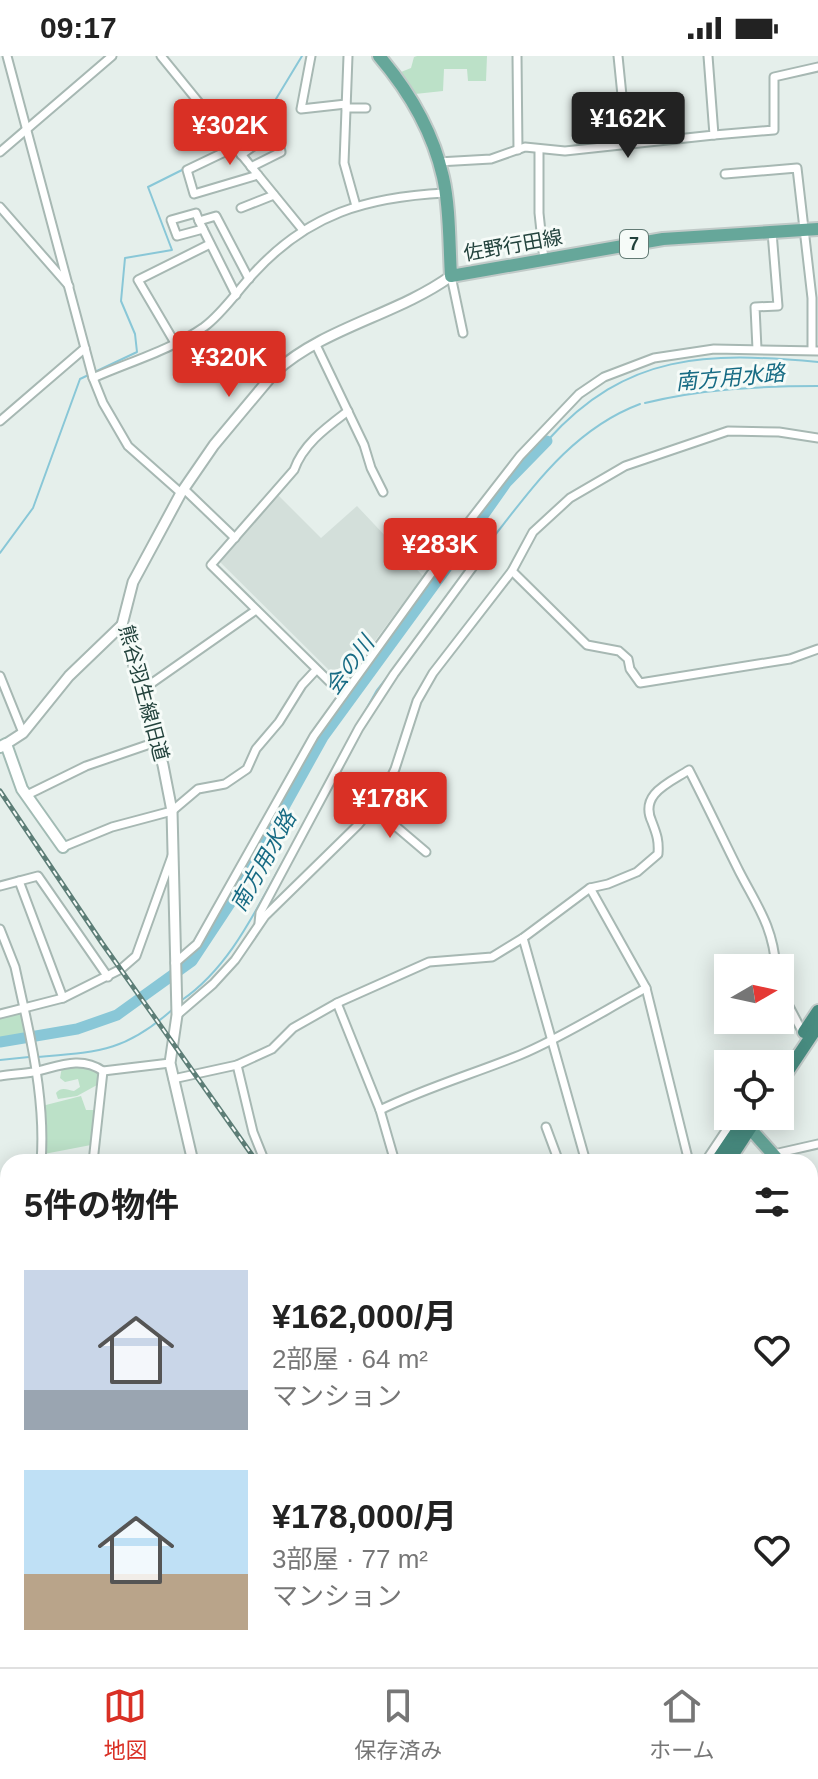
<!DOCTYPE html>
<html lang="ja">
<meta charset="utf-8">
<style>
:root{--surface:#fff;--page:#f2f2f2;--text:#222;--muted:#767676;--line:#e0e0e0;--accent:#d93025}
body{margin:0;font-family:Helvetica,"Noto Sans JP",sans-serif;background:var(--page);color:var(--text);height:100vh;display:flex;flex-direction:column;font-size:30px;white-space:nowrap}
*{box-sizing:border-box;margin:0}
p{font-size:26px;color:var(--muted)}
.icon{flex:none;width:44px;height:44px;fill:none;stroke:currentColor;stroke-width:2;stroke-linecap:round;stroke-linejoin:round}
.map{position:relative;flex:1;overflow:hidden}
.panel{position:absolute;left:0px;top:1098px;width:818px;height:514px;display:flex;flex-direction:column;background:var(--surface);border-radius:24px 24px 0 0;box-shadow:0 4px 20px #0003}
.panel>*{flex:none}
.needle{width:52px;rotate:81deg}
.controls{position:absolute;left:714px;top:898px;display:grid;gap:16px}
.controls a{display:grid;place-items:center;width:80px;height:80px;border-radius:0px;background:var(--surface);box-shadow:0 4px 20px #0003;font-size:40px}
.price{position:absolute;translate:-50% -68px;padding:0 18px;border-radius:8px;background:var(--accent);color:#fff;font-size:26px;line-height:52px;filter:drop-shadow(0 2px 4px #0008)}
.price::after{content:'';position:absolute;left:50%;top:48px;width:24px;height:18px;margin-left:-12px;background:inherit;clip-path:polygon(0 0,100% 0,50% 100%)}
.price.active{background:#222;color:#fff}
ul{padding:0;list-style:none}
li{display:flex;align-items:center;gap:24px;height:200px;padding:0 24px}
li span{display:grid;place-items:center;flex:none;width:224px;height:160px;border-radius:0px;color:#555}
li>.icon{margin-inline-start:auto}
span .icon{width:96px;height:96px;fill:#fffc;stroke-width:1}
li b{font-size:34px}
h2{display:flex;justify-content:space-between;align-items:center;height:96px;padding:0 24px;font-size:34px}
.status{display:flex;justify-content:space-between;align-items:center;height:56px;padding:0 40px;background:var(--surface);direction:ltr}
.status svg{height:22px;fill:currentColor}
.tabs{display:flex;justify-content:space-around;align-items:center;height:112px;border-top:2px solid var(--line);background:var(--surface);font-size:22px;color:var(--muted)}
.tabs a{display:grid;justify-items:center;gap:4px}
.tabs .active{color:var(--accent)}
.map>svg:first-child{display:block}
.built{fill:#d3dfda}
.green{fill:#bce1c8}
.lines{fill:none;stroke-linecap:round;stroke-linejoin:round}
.stream{stroke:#89c7d7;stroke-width:2}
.river{stroke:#89c7d7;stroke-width:11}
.minor-casing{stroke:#a7b8b3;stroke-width:11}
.tertiary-casing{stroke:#a7b8b3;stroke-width:13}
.secondary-casing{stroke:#a2bbb4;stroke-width:14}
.primary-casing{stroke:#c1cac8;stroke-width:16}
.trunk-casing{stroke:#c1cac8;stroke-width:16}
.minor{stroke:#fff;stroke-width:7}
.tertiary{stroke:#fff;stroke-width:9}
.secondary{stroke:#fff;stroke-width:10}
.primary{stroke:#66a79a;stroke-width:12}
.trunk{stroke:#488c80;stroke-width:12}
.rail-casing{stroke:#5d7e77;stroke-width:5}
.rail{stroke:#f6fbf8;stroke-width:2;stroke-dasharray:6;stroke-linecap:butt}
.labels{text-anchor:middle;stroke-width:6;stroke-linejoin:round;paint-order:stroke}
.shield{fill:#f6fbf8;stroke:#627a74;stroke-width:2}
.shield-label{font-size:18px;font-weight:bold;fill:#22423c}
.street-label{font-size:20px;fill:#22423c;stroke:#f6fbf8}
.water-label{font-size:22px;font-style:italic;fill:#176b84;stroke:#f6fbf8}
</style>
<div class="status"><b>09:17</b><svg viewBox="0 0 49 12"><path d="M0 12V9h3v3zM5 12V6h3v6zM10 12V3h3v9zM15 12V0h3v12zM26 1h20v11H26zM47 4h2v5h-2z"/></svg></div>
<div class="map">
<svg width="818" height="1611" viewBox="0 0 818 1611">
<rect width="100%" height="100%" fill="#e5efeb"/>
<polygon class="built" points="277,438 321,482 357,450 423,520 343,628 216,502"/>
<g class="green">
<polygon points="417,0 487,0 486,25 468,25 467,13 444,13 443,35 415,38 401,16 411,12 414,1"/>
<polygon points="23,953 29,978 0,983 0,959"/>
<path d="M69,1009L92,1010L99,1017L97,1029L77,1040L58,1043L56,1037C62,1030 67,1034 74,1035L80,1031L78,1023L65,1026L60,1022L62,1011Z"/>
<polygon points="81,1040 86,1054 94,1054 91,1089 44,1098 42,1050"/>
</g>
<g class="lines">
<g class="stream">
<polyline points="236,87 259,71 302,0"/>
<path d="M645,347C702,333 760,330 818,330"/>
<path d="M547,385C627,296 707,296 818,306"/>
<polyline points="0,497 33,452 80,323 137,296 135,278 121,245 125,202 172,194 148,131 184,113"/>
<path d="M475,504C524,445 565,376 640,348"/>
<polyline points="417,581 468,512"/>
<polyline points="345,691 377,634 392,615"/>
<path d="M182,944C231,910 256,853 285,802"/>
<path d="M37,1001C98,996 125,996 173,953"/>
<polyline points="0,1004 29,1001"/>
<polyline points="737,1104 758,1099"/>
<polyline points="810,1588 818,1575"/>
<polyline points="192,1604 193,1611"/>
<polyline points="674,1604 675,1611"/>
<polyline points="793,1611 798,1604"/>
</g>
<polyline class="river" points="0,986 77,973 117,959 192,905 233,843 323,681 445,514 506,427 547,385"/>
<g class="minor-casing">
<g id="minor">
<polyline points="7,0 93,322 103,347 128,390 181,437"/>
<polyline points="161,0 302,173"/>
<polyline points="311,0 301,53 346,48"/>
<polyline points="348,0 344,107 356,150"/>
<polyline points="517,0 518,94"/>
<polyline points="618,0 627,89"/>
<polyline points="346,52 366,52"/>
<polyline points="714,79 774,74 774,21 818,11"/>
<polyline points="235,91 187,114 194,138 258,119"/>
<polyline points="539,93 539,157 544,204"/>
<polyline points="0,96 112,0"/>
<polyline points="241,99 277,73 281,96 251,111"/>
<polyline points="438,106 491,103 525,91 565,95 714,79 708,0"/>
<polyline points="725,118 797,112 812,242 812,294"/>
<polyline points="0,151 69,230"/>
<polyline points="241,152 274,139"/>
<polyline points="199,165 196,157 171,164 177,180 203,173"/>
<polyline points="451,220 463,277"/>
<polyline points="236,239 199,165 216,160 249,223"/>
<polyline points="175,287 138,224 210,188"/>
<polyline points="316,289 364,389 371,412 383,436"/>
<polyline points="757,293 755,251 778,250 772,176"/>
<path d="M93,322C129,306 171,294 204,271C223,257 237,235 254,217C308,158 366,141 445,137"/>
<polyline points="0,365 85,292"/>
<polyline points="184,433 235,482"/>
<polyline points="512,515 587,589 619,595 628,603 630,613 640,627 790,603 818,593"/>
<polyline points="0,620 23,677"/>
<polyline points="142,634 256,554"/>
<path d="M343,639L211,509L294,414C303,388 327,371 348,355"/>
<polyline points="27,739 86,710 156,686"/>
<polyline points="373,751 426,796"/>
<polyline points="63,791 112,771 172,755 198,733 225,728 247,713 256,693 279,666 302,629 316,614"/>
<polyline points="19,825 63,942"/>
<polyline points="0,830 38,820 108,921"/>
<polyline points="590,832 646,932 689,1106"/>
<polyline points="259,867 260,857 359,672 394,618 475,508"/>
<polyline points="0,873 15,911 24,952 63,942 121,913 136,900 172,800"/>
<polyline points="523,882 586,1106"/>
<polyline points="175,907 197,888 314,680 461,476 520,400 579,338 604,321 654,302 714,293 818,295"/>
<polyline points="780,933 803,977"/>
<polyline points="337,947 380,1054 395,1106"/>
<path d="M0,958L24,952C35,1001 45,1056 41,1106"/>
<polyline points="177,959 213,928 235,904 265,860 358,769 382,740 395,713 417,645 433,617 512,515 533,476 570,442 625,410 728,375 779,376 818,382"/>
<path d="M237,1009L272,993L293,972L337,947L429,906L492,901L523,882L590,832L608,828L637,816L658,798C659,785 657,779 652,766C639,738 669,727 689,714C706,747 722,781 739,815C757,850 773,870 776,912"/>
<path d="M0,1020C11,1018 22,1018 33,1016C57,1011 80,999 103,1015L170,1007"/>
<polyline points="173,1023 237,1009 253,1076 265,1106"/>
<path d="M380,1054C425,1032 473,1018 520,999C563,981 605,954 646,932"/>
<polyline points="546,1071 559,1106"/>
<polyline points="774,1098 818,1088"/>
<polyline points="93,1106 103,1015"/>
<polyline points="705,1106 727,1073"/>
<polyline points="0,1323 8,1319"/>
<polyline points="810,1387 818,1362"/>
<polyline points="0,1451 8,1450"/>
<polyline points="810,1526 818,1525"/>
<polyline points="0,1545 8,1513"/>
<polyline points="401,1611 409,1604"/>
<polyline points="742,1611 744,1604"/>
</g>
</g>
<g class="tertiary-casing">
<g id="tertiary">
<polyline points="6,688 23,677 69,620 122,569"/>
<polyline points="727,1073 732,1061 737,1061 743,1066"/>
<path d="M193,1106L170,1007L177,959L172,755L163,709L122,569L133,526L181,437L214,389L275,316C325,271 397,259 451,220"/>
<polyline points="260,1611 260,1604"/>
</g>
</g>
<g class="secondary-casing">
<polyline id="secondary" points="0,691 6,688 22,733 63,791"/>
</g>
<g class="primary-casing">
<g id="primary">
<path d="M379,0C408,34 433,76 443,121C450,152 449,188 451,220L663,183L818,173"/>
<polyline points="745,1067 780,1106"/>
<polyline points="810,1144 818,1155"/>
</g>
</g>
<g class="trunk-casing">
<g id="trunk">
<polyline points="804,976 818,955"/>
<polyline points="780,1027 818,970"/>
<polyline points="716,1106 747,1060"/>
<polyline points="728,1106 758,1060"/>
<polyline points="376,1611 380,1604"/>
<polyline points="386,1611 391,1604"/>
</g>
</g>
<use href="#minor" class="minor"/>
<use href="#tertiary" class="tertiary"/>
<use href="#secondary" class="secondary"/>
<use href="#primary" class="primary"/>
<use href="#trunk" class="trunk"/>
<g class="rail-casing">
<g id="rail">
<polyline points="0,735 102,887 257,1106"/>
<polyline points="606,1604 611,1611"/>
</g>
</g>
<use href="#rail" class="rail"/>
</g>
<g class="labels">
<rect class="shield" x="620" y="174" width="28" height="28" rx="6"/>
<g class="shield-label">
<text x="634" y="194">7</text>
</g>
<g class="street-label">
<text transform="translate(513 189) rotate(-10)" y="7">佐野行田線</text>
<text transform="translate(144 637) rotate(75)" y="7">熊谷羽生線旧道</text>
</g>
<g class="water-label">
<text transform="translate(730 321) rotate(-5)" y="8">南方用水路</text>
<text transform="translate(349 609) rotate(-54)" y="8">会の川</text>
<text transform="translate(263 805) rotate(-61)" y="8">南方用水路</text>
</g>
</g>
</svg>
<div class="controls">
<a><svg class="needle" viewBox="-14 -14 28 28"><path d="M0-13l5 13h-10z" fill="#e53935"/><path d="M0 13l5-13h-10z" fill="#767676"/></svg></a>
<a><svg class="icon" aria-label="locate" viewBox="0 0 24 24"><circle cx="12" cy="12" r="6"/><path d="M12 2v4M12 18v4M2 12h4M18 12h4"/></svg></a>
</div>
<b class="price active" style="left:628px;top:104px">¥162K</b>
<b class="price" style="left:230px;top:111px">¥302K</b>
<b class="price" style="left:229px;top:343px">¥320K</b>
<b class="price" style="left:440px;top:530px">¥283K</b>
<b class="price" style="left:390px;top:784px">¥178K</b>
<section class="panel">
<h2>5件の物件<svg class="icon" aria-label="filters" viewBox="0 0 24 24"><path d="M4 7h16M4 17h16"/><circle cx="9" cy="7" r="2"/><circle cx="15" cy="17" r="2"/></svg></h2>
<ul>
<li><span style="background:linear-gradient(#c9d6e8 75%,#9aa5b1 0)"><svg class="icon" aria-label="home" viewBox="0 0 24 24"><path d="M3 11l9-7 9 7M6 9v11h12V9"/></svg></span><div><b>¥162,000/月</b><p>2部屋 · 64 m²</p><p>マンション</p></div><svg class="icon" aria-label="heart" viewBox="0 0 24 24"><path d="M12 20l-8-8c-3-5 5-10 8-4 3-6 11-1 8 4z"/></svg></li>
<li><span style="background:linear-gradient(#bfe0f5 65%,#b9a48a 0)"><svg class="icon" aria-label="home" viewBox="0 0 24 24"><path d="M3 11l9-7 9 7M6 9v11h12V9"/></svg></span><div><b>¥178,000/月</b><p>3部屋 · 77 m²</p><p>マンション</p></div><svg class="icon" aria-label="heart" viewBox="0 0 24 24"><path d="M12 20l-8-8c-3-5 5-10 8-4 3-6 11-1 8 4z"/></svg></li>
</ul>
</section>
</div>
<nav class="tabs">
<a class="active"><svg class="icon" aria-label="map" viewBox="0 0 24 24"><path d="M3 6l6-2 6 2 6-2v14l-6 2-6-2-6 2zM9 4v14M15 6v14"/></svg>地図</a>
<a><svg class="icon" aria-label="saved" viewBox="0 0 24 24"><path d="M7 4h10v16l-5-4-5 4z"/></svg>保存済み</a>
<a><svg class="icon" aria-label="home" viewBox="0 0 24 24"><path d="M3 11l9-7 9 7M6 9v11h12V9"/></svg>ホーム</a>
</nav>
